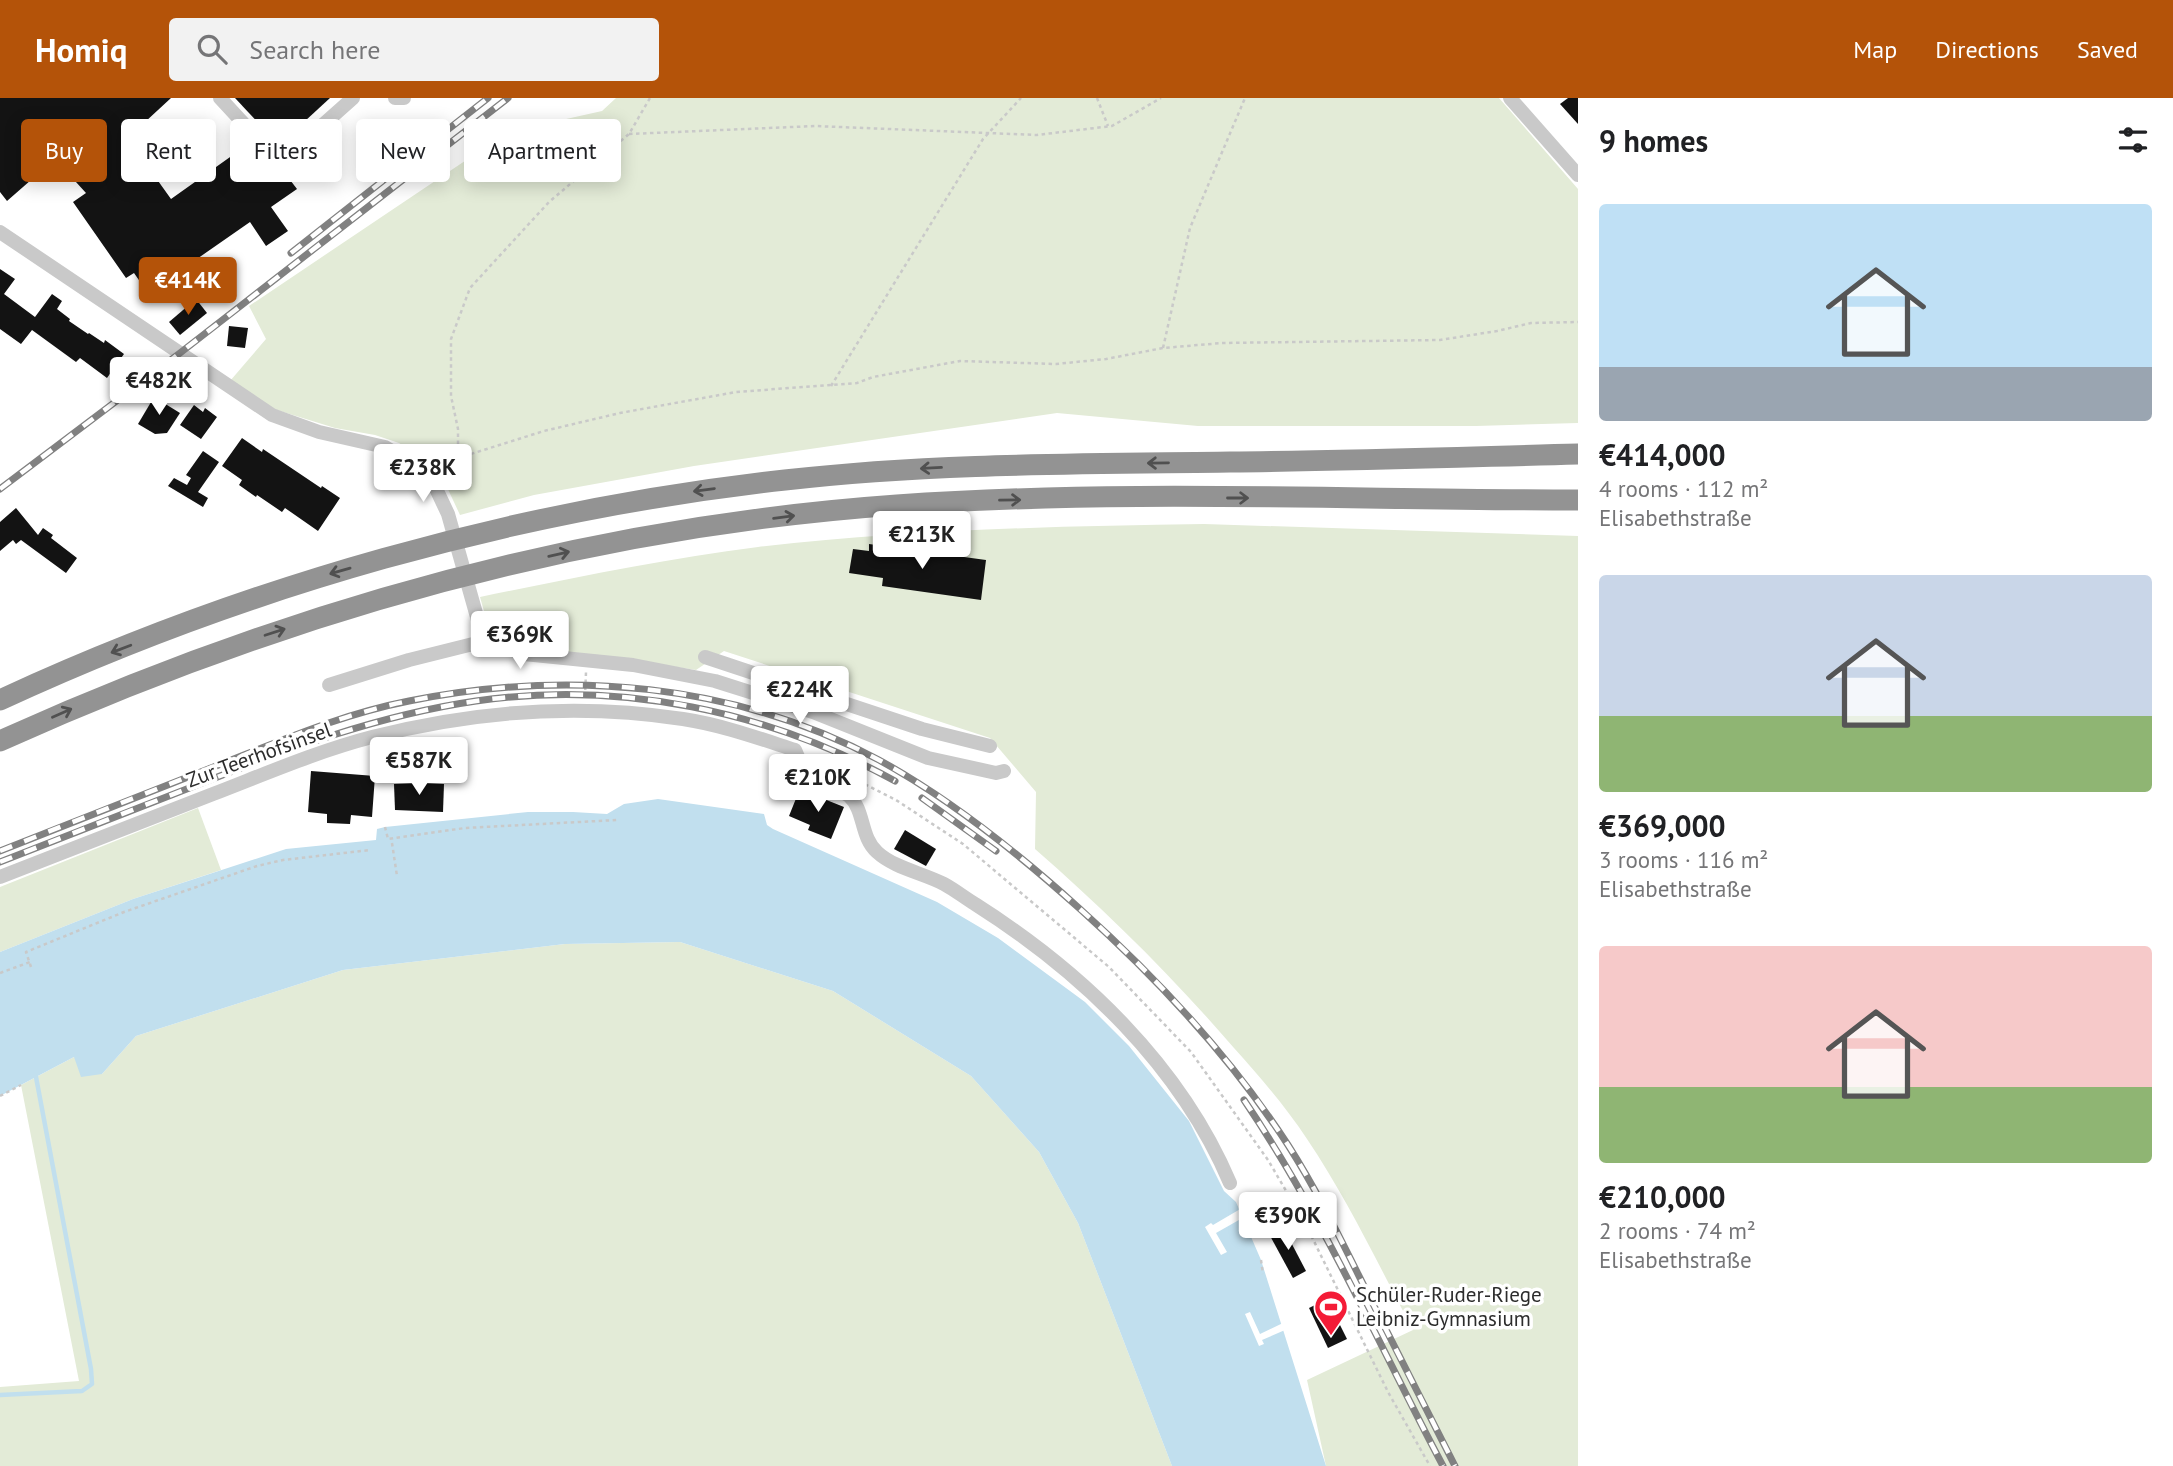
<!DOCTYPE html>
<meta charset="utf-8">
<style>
:root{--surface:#fff;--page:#f2f2f2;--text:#202124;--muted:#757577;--accent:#b45309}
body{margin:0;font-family:"PT Sans",sans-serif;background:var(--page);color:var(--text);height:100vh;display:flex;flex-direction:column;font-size:26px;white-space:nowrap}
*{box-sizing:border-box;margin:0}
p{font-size:23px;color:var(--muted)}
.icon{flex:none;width:38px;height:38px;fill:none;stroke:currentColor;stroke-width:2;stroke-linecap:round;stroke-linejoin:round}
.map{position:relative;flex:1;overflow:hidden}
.panel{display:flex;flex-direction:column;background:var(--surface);width:595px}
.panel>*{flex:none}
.banner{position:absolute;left:21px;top:21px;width:665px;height:63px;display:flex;gap:14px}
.price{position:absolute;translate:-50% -60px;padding:0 16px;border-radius:7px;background:#fff;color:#222;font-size:23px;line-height:46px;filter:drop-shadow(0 2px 4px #0008)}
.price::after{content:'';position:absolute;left:50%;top:42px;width:21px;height:16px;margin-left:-10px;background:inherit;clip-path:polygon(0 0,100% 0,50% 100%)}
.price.active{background:var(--accent);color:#fff}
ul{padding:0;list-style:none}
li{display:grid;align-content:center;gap:14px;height:371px;padding:0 21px}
li span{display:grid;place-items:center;height:217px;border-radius:7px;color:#555}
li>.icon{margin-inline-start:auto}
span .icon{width:126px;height:126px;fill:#fffc;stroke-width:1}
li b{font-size:30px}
h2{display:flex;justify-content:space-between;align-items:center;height:84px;padding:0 21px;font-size:30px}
.pill{padding:0 24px;border-radius:7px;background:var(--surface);box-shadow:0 4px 18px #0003;font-size:24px;line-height:63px}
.pill.active{background:var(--accent);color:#fff}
header{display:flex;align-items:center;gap:42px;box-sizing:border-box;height:98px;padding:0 35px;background:var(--accent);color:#fff}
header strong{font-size:33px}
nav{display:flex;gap:38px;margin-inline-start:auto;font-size:24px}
.search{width:490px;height:63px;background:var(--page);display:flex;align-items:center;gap:18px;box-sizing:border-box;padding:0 24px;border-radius:7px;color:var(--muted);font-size:26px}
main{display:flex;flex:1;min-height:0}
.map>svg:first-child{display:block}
.green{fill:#e3ebd7}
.water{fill:#c1dfee}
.pier{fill:#fff}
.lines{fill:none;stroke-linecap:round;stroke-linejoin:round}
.stream{stroke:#c1dfee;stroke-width:4.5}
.building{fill:#131313}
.path{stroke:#c9c9c9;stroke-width:2.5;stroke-dasharray:3.5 3.5;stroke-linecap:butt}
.minor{stroke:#c9c9c9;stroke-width:14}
.highway{stroke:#939393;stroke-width:21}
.rail-casing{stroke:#818181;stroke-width:7}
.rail{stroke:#fff;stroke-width:4.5;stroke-dasharray:13;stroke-linecap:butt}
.oneway{stroke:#505050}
.labels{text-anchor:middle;stroke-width:7;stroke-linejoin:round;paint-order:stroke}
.street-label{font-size:21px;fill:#2c2c2c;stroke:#fff}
.poi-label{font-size:21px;fill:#2c2c2c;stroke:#fff;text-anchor:start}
</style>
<header>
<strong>Homiq</strong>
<div class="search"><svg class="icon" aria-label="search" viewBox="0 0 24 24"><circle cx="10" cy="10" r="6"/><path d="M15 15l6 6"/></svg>Search here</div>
<nav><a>Map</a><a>Directions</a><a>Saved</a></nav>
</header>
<main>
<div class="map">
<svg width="1578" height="1368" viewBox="0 0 1578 1368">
<rect width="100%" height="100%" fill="#fff"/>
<g class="green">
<polygon points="616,0 1499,0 1578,91 1578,325 1476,328 1198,328 1057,315 694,368 534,397 460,417 446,387 428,363 399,345 375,337 335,330 267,309 230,283 266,241 249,208 508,34 602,13"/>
<path d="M1204,426L1578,438V1368H1326L1307,1282L1413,1232C1379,1168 1348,1102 1307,1041C1286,1009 1260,979 1234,950C1172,878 1106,813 1035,751L1036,694L990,640L724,553L696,572L624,561L525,551L506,540L486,520L480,499C572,480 665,461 758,449C906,432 1055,428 1204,426Z"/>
<polygon points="198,710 221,772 133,801 0,854 0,789"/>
<polygon points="680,844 833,893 971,978 1039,1054 1078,1125 1172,1368 0,1368 0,1289 79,1283 21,987 74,959 102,976 136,938 343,872 565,846"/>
</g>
<polygon class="water" points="658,701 764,716 767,727 773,731 937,804 998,840 1085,904 1129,948 1189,1023 1224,1093 1236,1104 1261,1162 1326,1368 1172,1368 1078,1125 1039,1054 971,978 833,893 680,844 565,846 343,872 136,938 102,976 81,979 74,959 0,998 0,854 133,801 286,751 376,742 377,731 385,729 528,714 573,714 607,716 624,706"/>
<g class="pier">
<polygon points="1242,1110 1246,1118 1216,1135 1227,1154 1221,1157 1205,1129 1211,1125 1213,1127"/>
<polygon points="1250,1214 1260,1236 1283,1225 1285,1232 1262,1242 1264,1246 1259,1248 1245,1216"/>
</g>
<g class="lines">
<polyline class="stream" points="0,1297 82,1293 92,1286 91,1271 36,979"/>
</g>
<g class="building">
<polygon points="0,0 171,0 132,36 146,55 141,59 171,101 247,47 272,83 284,74 297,91 271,109 288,133 266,148 250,124 148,195 134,175 126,180 73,104 86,95 55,61 7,103 0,94"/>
<polygon points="235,0 330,0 279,47"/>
<polygon points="1568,0 1578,0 1578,26 1560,6"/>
<polygon points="0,171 15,181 4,196 35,219 52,196 62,203 57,211 70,221 69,223 88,236 89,235 104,245 105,242 124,256 107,280 80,260 76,264 32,232 21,246 0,231"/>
<polygon points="196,201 207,215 180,237 169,224"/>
<polygon points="229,228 248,230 245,250 227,248"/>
<polygon points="154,299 180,315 167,335 155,336 138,326"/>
<polygon points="194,307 203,314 205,310 217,319 201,341 180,327"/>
<polygon points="242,340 262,354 263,351 321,390 322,388 340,400 318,433 285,410 282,414 257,397 256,399 239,387 242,382 222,368"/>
<polygon points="203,353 219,364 198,394 208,400 203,409 168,388 174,380 187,387 191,380 186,377"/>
<polygon points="16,410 38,437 43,430 53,437 51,440 77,460 66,475 21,442 16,446 13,442 0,453 0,424"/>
<polygon points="869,446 986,462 981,502 882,488 883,480 849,475 853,451 869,453"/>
<polygon points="311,673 375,678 372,719 351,717 350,726 327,725 327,716 308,714"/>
<polygon points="421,685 444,686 443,714 395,712 394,686"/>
<polygon points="809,695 844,709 831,741 808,732 810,727 789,718 797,698 806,702"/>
<polygon points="905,732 936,751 926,768 894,751"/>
<polygon points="1283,1129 1306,1173 1293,1180 1269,1136"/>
<polygon points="1327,1201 1347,1241 1328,1250 1309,1210"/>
</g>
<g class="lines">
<g class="path">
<polyline points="1097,0 1108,28"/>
<polyline points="629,36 815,28 1037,37 1112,28 1161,0"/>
<polyline points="1163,250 1190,130 1245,0"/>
<polyline points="831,288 983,41 1021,0"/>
<polyline points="458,360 458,331 451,298 451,241 470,190 549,104 629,36 650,0"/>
<polyline points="441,373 458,360 544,333 620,315 736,294 857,285 873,279 960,263 1056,266 1106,261 1163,250 1222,245 1440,242 1497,233 1531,225 1578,224"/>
<polyline points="585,599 586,574"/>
<polyline points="815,661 896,702 963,746 1109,869 1191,954 1268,1062 1305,1125 1388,1294 1430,1368"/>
<polyline points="385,729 388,741 465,730 617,722"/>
<polyline points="392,745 397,778"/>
<polyline points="31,869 26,854 124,814 257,768 283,762 370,752"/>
<polyline points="0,875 30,864"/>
<polyline points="0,998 21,987"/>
<polyline points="1261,1162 1263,1176"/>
</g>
<g class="minor">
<polyline points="220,0 280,65 353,0"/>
<polyline points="395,0 404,0"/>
<polyline points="1510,0 1578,77"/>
<polyline points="0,134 272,317 319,334 385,349 420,370 431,380 448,416 479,526 493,541 507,550 524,556 633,567 715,583 813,614 928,660 996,675 1004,673"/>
<polyline points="705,559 922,631 990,648"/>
<polyline points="329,587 409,562 493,541"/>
<path d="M0,779C71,751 142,724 213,696C265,676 318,653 372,639C474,613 579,605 683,621C722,627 758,640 795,652C806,679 809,679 835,691C839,693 845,695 849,698C865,712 860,739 877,754C894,770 923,775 944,786C955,792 965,800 975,806C1082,874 1180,967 1230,1085"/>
</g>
<g class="highway">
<path d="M0,602C246,488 515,412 785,382C933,365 1081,366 1230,364C1346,363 1462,359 1578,356"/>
<path d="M0,643C283,515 586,429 897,407C1123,391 1351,402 1578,402"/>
</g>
<g class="rail-casing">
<g id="rail">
<polyline points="291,155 488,0"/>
<polyline points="0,391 180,255 508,0"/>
<polyline points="922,700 996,753"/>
<path d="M0,753C72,724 144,696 216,668C280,643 342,616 409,603C568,571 735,585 879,662C952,702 1018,755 1080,811C1158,881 1230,958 1288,1047C1318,1094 1342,1144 1367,1194C1396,1252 1426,1310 1455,1368"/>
<path d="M0,764C66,738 132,712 197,687C288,651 379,617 476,603C620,582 768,613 895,683"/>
<path d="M1244,1002C1322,1117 1378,1245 1443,1368"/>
</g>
</g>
<use href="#rail" class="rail"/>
</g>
<defs><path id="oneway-shaft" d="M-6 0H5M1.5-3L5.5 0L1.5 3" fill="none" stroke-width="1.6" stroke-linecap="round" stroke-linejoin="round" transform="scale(1.75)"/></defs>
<g class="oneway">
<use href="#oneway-shaft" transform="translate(1158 365) rotate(179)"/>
<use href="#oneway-shaft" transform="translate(931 370) rotate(177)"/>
<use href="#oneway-shaft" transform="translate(704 392) rotate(172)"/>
<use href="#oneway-shaft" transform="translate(1238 400)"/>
<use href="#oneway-shaft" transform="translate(1010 402) rotate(-1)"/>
<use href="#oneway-shaft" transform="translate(784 419) rotate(-7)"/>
<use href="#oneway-shaft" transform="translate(559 456) rotate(-13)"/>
<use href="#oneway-shaft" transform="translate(340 473) rotate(164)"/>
<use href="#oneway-shaft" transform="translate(275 534) rotate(-18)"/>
<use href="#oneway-shaft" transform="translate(121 551) rotate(159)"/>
<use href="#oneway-shaft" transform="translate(62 615) rotate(-24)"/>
</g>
<defs>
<g id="stadium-pin" transform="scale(1.75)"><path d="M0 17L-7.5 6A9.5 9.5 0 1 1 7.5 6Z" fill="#f41c37" stroke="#fff"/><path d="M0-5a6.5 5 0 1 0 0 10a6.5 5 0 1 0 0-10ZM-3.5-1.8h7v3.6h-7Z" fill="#fff"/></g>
</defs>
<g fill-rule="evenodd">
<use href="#stadium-pin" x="1331" y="1209"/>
</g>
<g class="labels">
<g class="street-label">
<text transform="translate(259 657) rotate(-20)" y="7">Zur Teerhofsinsel</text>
</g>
<g class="poi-label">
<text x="1356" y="1204">Schüler-Ruder-Riege<tspan x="1356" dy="24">Leibniz-Gymnasium</tspan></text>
</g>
</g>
</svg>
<b class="price active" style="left:188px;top:219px">€414K</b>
<b class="price" style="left:159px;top:319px">€482K</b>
<b class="price" style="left:423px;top:406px">€238K</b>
<b class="price" style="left:922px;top:473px">€213K</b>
<b class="price" style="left:520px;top:573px">€369K</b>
<b class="price" style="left:800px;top:628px">€224K</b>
<b class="price" style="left:419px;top:699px">€587K</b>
<b class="price" style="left:818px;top:716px">€210K</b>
<b class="price" style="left:1288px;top:1154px">€390K</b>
<div class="banner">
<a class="pill active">Buy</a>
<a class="pill">Rent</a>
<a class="pill">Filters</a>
<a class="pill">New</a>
<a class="pill">Apartment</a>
</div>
</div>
<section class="panel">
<h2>9 homes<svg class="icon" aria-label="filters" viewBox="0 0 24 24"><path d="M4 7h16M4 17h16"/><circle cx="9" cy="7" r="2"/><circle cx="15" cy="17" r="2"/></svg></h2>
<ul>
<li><span style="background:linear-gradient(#bfe0f5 75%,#9aa5b1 0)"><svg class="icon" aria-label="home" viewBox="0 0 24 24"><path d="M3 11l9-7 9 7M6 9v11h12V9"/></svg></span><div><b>€414,000</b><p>4 rooms · 112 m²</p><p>Elisabethstraße</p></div></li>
<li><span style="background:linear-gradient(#c9d6e8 65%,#8fb573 0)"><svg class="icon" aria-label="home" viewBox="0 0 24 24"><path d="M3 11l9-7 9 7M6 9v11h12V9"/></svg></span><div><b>€369,000</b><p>3 rooms · 116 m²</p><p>Elisabethstraße</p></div></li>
<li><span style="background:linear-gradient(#f6c9c9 65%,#8fb573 0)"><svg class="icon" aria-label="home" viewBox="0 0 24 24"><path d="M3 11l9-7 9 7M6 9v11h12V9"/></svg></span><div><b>€210,000</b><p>2 rooms · 74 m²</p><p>Elisabethstraße</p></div></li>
</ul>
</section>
</main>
